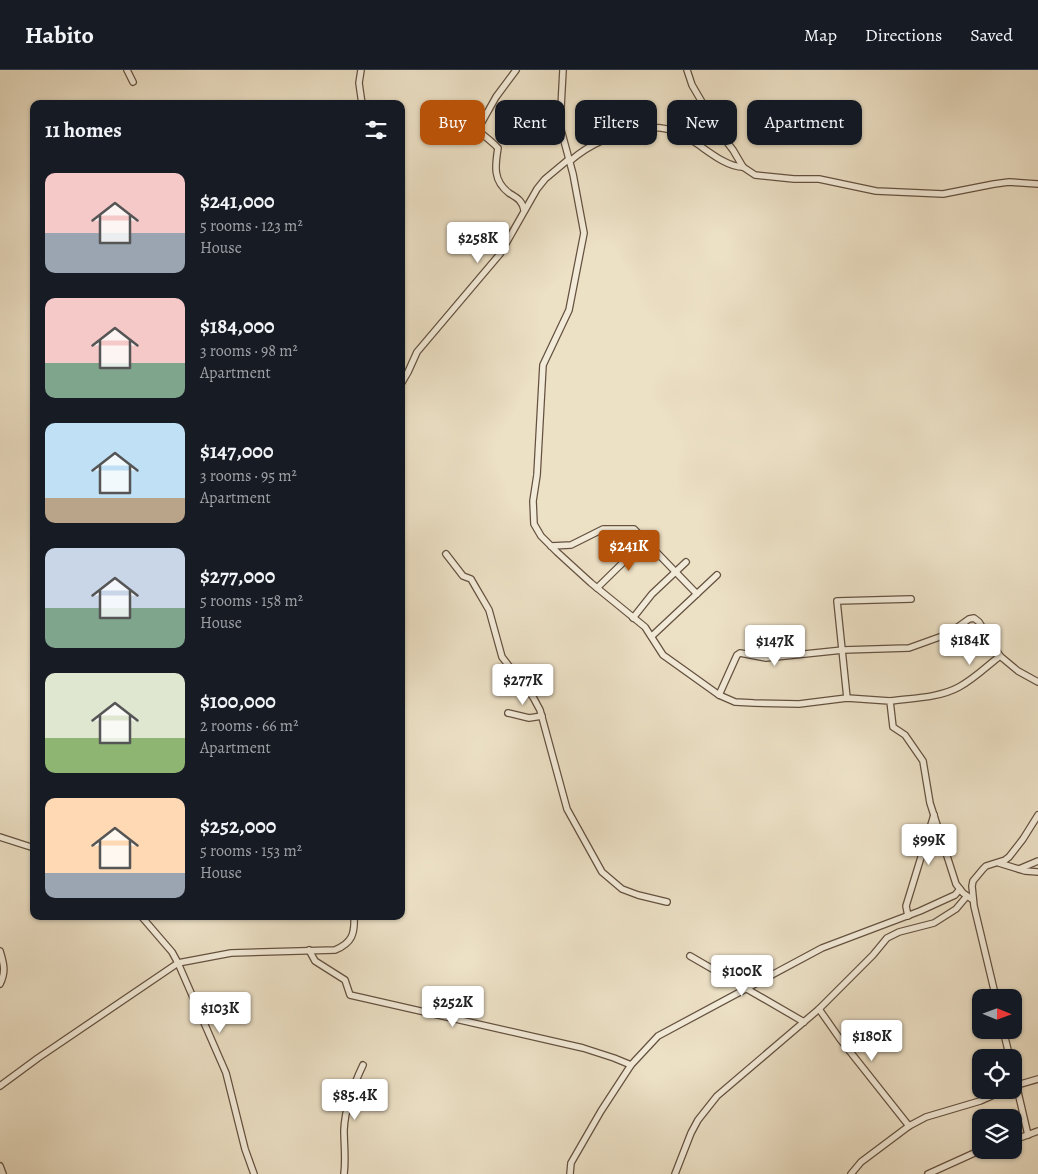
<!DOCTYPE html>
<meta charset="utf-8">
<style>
:root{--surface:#171b24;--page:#242831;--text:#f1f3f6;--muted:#9ea1a6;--line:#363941;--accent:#b45309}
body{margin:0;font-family:Alegreya,serif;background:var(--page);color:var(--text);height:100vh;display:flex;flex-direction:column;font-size:19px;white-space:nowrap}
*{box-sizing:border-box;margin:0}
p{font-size:16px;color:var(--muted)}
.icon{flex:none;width:28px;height:28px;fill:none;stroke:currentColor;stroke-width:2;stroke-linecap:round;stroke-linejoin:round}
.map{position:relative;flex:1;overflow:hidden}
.drawer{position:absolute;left:30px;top:30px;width:375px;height:820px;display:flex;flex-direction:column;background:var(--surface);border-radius:10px;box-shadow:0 1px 4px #0004}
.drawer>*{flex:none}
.top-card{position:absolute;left:420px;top:30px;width:475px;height:45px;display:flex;gap:10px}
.needle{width:32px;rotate:91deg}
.buttons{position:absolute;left:972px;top:919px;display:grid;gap:10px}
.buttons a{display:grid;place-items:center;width:50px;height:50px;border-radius:10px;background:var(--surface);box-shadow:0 1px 4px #0004;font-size:25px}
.price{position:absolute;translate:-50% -42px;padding:0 11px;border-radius:5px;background:#fff;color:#222;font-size:16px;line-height:32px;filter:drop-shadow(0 1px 2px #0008)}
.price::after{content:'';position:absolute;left:50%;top:30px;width:15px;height:11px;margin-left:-8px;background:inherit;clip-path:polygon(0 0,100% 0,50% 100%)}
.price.active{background:var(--accent);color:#fff}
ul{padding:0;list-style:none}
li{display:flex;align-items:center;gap:15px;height:125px;padding:0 15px}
li span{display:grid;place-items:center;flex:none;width:140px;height:100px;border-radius:10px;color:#555}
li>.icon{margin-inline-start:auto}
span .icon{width:60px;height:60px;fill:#fffc;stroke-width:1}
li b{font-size:21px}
h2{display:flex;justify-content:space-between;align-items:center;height:60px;padding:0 15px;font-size:21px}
.pill{padding:0 18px;border-radius:10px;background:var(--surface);box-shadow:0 1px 4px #0004;font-size:18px;line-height:45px}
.pill.active{background:var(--accent);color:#fff}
header{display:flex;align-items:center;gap:30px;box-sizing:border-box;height:70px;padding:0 25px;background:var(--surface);border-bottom:1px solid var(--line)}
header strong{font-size:24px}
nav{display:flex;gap:28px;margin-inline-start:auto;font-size:18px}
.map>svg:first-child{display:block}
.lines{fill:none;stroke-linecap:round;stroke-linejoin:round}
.street-casing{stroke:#645140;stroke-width:8}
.street{stroke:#f3ebd9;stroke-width:5.5}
</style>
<header>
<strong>Habito</strong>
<nav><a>Map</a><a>Directions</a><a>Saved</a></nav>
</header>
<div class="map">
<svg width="1038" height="1104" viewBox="0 0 1038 1104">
<rect width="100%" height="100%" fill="#ece0c5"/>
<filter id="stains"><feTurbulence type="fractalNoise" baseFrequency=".004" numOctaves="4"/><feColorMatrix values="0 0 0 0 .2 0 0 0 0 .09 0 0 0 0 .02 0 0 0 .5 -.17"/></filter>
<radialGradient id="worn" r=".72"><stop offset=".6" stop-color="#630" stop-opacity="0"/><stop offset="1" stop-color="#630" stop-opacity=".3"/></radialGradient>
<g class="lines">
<g class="street-casing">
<g id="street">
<polyline points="127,0 133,12"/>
<polyline points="361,0 359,13 362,34"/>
<polyline points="563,0 560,56 573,104 584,163 569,240 543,295 537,405 533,431 534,454 541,466 557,482 591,513 645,557 663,585 719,625 735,632 754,633 799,634 847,628 890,631 893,657 905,665 923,691 930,733 956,814 963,823 973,830"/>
<polyline points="687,0 692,15 720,63 733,80 743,97 755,105 794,109 819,109 876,121 943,124 994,114 1009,112 1038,114"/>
<path d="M455,43C469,56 485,64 498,78C495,96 493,111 509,123C517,128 522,130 524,140"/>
<polyline points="478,59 496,27 516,0"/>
<path d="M570,91C591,73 615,63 642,60C649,59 655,57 661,58C672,59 684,65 693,71C707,80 726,97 743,97"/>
<polyline points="401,314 408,302 417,282 500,184 537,119 545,109 569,89"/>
<polyline points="551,476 571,475 603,459 634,459 697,524"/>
<polyline points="446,484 463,506 471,509 475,516 489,540 502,587 533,627 540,640 567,739 602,802 622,819 638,825 667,832"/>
<polyline points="597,518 646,470"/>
<polyline points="633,548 652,524 686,492"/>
<polyline points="652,566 717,505"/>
<polyline points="719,625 737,585 740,583 766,588 843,580 909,578 948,564 969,549 974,548 979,552 1000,586"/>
<polyline points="847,628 837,531 911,529"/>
<path d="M890,631C912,628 939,628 959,617C974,609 987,596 1000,586L1018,601L1038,612"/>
<polyline points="508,643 529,648 542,646"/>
<polyline points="0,767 34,778"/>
<polyline points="999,793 1025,801 1038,802"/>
<polyline points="1019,799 1038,791"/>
<polyline points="141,846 172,882 178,893 226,1003 245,1079 254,1104"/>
<polyline points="908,846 906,836 934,745"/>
<polyline points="309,880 315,891 345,910 350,925 583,978 614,988 631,995"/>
<path d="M0,881C4,894 6,902 0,914"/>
<polyline points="690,886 804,952"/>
<polyline points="996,928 974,836 972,816 973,811 983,799 986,796 1005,790 1009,787 1023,769 1038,745"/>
<polyline points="819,939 840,969 909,1056"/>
<polyline points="1003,960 1010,988"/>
<polyline points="1014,1005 1028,1065"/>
<path d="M0,1016L38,988L178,893L231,883L335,880C352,873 355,864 354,846"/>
<polyline points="1014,1016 1038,1009"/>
<polyline points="1014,1070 1038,1061"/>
<polyline points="0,1096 3,1104"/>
<path d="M344,1104C346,1089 344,1075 344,1060C345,1037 353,1016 363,995"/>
<polyline points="570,1104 571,1093 601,1041 631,995 658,966 822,878 920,841 955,825 960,819"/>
<polyline points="675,1104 691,1063 698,1050 717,1026 819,939 873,885 887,868 899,862 934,853 956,839 967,826"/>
<polyline points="851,1104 861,1092 909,1056 926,1047 980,1031 1005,1020"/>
<polyline points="928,1104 981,1080"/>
</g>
</g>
<use href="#street" class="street"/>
</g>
<rect width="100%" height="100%" filter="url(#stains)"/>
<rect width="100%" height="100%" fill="url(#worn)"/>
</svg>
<div class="buttons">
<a><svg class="needle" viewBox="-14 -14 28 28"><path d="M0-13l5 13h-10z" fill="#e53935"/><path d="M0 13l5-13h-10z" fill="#9ea1a6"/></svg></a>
<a><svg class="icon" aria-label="locate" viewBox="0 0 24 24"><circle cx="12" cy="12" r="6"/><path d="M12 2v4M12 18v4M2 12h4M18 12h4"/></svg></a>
<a><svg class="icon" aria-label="layers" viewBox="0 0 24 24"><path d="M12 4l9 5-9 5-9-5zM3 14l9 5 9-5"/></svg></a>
</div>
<b class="price" style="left:478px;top:194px">$258K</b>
<b class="price active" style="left:629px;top:502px">$241K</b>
<b class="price" style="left:970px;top:596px">$184K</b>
<b class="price" style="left:775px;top:597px">$147K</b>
<b class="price" style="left:523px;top:636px">$277K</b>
<b class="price" style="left:929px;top:796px">$99K</b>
<b class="price" style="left:742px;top:927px">$100K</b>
<b class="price" style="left:453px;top:958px">$252K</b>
<b class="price" style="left:220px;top:964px">$103K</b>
<b class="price" style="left:872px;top:992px">$180K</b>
<b class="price" style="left:355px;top:1051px">$85.4K</b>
<div class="top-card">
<a class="pill active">Buy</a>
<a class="pill">Rent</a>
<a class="pill">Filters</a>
<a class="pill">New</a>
<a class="pill">Apartment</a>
</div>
<section class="drawer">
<h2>11 homes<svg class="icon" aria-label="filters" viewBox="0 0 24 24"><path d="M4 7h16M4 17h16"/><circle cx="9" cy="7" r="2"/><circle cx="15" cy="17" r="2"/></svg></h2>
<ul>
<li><span style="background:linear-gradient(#f6c9c9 60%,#9aa5b1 0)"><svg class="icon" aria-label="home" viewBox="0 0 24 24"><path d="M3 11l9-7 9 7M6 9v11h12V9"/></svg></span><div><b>$241,000</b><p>5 rooms · 123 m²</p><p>House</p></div></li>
<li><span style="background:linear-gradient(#f6c9c9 65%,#7fa58c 0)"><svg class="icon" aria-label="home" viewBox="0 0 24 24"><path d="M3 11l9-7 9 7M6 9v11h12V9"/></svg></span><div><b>$184,000</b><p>3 rooms · 98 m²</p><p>Apartment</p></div></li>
<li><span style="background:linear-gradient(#bfe0f5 75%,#b9a48a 0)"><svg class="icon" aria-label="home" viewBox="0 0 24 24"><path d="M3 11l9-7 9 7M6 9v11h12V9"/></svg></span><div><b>$147,000</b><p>3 rooms · 95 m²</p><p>Apartment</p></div></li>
<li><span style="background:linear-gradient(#c9d6e8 60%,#7fa58c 0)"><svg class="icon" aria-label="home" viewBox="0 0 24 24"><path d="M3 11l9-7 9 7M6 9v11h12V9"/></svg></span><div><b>$277,000</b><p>5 rooms · 158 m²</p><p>House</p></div></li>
<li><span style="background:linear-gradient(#dfe7d0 65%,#8fb573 0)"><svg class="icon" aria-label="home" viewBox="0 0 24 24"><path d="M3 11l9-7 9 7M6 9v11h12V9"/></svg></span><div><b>$100,000</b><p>2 rooms · 66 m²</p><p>Apartment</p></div></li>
<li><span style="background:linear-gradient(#ffd9b3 75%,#9aa5b1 0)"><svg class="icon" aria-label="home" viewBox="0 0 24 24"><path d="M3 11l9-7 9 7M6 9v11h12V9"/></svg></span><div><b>$252,000</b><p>5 rooms · 153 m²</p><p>House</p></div></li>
</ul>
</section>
</div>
